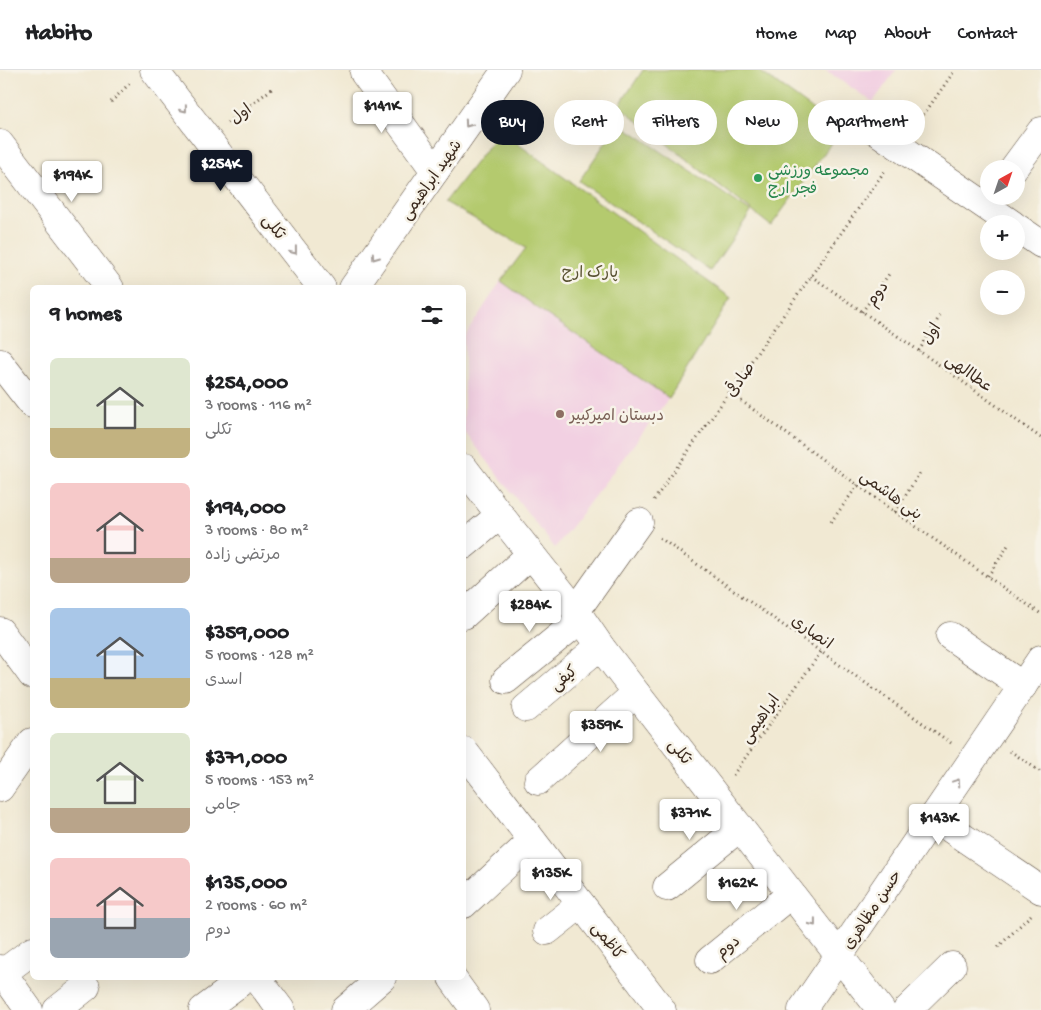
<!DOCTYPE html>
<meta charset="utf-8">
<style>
:root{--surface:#fff;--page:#f2f2f2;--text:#202124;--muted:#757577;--line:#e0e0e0;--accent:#111827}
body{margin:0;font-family:"Gochi Hand","Playpen Sans Arabic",sans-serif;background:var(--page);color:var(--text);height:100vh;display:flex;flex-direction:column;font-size:19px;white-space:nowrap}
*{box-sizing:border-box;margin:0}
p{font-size:16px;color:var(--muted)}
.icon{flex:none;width:28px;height:28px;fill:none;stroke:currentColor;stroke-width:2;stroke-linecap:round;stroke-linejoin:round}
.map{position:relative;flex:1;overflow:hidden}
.side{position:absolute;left:30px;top:215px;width:436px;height:695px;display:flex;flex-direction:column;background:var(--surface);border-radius:8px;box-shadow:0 5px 20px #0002}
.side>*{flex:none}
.top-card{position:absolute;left:481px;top:30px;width:475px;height:45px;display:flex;gap:10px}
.needle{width:32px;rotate:40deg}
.controls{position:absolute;left:980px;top:90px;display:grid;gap:10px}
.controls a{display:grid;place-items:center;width:45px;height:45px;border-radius:50%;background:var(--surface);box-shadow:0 5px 20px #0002;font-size:25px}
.price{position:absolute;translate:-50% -42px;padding:0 11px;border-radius:5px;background:#fff;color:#222;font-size:16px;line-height:32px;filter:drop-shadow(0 1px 2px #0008)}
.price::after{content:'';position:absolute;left:50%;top:30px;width:15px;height:11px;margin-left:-8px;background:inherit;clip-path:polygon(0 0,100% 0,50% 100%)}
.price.current{background:var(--accent);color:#fff}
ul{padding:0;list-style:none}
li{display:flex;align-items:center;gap:15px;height:125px;padding:0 20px}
li span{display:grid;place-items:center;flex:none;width:140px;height:100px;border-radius:8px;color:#555}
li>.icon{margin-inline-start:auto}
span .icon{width:60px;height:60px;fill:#fffc;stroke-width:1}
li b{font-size:21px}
h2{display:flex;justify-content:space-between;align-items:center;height:60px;padding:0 20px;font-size:21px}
.tag{padding:0 18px;border-radius:22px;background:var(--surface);box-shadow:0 5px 20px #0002;font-size:18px;line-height:45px}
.tag.current{background:var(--accent);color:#fff}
header{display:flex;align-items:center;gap:30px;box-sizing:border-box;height:70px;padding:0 25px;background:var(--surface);border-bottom:1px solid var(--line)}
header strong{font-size:24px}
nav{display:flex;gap:28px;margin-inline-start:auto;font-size:18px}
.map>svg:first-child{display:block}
.built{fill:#f2d0e2}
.green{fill:#b4ca6e;stroke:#787a46}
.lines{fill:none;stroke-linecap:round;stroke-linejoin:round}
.minor-casing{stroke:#564739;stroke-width:29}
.path{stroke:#564739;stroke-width:3;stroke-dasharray:1 4;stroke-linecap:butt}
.minor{stroke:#fff;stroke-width:28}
.oneway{stroke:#a79f9a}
.leisure-dot{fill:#2e9e5b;stroke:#f7f3e8;stroke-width:2}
.education-dot{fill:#8d6e63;stroke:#f7f3e8;stroke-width:2}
.labels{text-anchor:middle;stroke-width:5;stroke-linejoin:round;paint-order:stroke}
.street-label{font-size:16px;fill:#3b2a1e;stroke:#f7f3e8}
.leisure-label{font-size:16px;fill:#27864d;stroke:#f7f3e8;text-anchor:start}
.park-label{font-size:16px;fill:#595232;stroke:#f7f3e8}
.education-label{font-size:16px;fill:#785e54;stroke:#f7f3e8;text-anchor:start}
</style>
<header>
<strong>Habito</strong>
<nav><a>Home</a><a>Map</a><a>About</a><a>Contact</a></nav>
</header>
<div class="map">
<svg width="1041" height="940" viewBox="0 0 1041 940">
<rect width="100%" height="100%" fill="#f7f3e8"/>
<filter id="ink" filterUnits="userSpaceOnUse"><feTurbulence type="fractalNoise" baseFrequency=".02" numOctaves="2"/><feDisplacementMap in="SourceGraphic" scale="10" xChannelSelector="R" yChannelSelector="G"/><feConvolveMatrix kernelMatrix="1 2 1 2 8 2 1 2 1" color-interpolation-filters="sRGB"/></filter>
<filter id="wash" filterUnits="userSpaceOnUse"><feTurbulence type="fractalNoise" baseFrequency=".0096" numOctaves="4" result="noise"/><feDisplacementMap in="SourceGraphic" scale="20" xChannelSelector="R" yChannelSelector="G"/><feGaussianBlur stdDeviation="1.12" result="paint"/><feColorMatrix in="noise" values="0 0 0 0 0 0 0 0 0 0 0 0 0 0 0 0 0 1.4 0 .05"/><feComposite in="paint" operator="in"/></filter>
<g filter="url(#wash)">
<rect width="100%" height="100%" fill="#f1e9d3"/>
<g class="built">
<polygon points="825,0 896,0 873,32"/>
<polygon points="501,211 547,245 669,328 555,478 464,361 464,267"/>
</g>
<g class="green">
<polygon points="643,0 758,0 841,60 771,156 619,36"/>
<polygon points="619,53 751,142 710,201 579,111"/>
<polygon points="500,61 731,228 669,328 547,245 501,211 526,178 445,132"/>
</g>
</g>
<g filter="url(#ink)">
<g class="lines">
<g class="minor-casing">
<g id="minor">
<polyline points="154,0 322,218"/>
<polyline points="364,3 435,101"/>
<polyline points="875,60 1012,154"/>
<polyline points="0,74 110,218"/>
<polyline points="1013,99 1041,61"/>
<polyline points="1016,157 1041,174"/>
<polyline points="353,218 506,0"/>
<polyline points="0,293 32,334"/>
<polyline points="464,398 500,445 576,541 600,576 636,623 881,940"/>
<polyline points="464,475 500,445"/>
<polyline points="576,541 639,452"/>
<polyline points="464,545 531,484"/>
<polyline points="0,561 32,605"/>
<polyline points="950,566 1023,616"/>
<polyline points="506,610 581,549"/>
<polyline points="526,638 600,576"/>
<polyline points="464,681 662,940"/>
<polyline points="538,711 636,623"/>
<polyline points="0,718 32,672"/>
<polyline points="933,747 1041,820"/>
<polyline points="667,817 740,757"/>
<polyline points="464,834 532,771"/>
<polyline points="547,861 581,834"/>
<polyline points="710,890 791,824"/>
<polyline points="0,899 29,940"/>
<polyline points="0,905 32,881"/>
<polyline points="257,908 281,940"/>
<polyline points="452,908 475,940"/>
<polyline points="57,940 86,917"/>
<polyline points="203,940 246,908"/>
<polyline points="345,940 382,908"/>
<polyline points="802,940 1041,589"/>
<polyline points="907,940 952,896"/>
</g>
</g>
<g class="path">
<polyline points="111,32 131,12"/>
<polyline points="227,53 273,18"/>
<polyline points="915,57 955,0"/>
<polyline points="811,206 948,301 1041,368"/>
<polyline points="862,242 889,204"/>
<polyline points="919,281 941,244"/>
<polyline points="729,322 895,442 1041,544"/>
<polyline points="654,430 886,99"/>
<polyline points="895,442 921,401"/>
<polyline points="831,452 858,415"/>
<polyline points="660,468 770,546 951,673"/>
<polyline points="988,506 1009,474"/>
<polyline points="1010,681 1041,702"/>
<polyline points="733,705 821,582"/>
<polyline points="998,877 1032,844"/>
</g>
<use href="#minor" class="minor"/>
</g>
<defs><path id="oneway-chevron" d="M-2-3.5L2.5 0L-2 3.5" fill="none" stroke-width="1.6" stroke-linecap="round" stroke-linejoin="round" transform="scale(1.25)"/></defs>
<g class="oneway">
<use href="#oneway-chevron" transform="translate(184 39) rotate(52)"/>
<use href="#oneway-chevron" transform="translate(468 54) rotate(125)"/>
<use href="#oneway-chevron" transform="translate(294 181) rotate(52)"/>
<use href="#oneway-chevron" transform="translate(375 187) rotate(125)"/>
<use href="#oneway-chevron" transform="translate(957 712) rotate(-56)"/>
<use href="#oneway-chevron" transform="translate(813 853) rotate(52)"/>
</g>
</g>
<circle class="leisure-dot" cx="758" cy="108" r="5"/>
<circle class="education-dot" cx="560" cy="344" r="5"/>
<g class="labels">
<g class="street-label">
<text transform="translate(240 43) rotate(-37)" y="6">اول</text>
<text transform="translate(430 109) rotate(-55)" y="6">شهید ابراهیمی</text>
<text transform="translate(275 156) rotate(52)" y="6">تکلی</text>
<text transform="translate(876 223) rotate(-54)" y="6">دوم</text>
<text transform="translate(930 263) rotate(-58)" y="6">اول</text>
<text transform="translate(970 302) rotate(35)" y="6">عطاالهی</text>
<text transform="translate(739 309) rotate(-55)" y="6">صادقی</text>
<text transform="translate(892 424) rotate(36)" y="6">بنی هاشمی</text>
<text transform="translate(813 561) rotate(35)" y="6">انصاری</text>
<text transform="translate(563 607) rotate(-40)" y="6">کیفی</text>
<text transform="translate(759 648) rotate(-55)" y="6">ابراهیمی</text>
<text transform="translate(681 681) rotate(52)" y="6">تکلی</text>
<text transform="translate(871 839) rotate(-56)" y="6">حسن مظاهری</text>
<text transform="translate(609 870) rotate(52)" y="6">کاظمی</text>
<text transform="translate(727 876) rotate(-39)" y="6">دوم</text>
</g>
<g class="leisure-label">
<text x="768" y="105">مجموعه ورزشی<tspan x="768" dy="18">فجر ارج</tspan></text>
</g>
<g class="park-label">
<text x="590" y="207">پارک ارج</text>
</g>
<g class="education-label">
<text x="570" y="350">دبستان امیرکبیر</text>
</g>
</g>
</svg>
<div class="controls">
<a><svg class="needle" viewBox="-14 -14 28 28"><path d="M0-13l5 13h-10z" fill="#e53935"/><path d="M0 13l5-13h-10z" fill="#757577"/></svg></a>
<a>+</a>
<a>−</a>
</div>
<b class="price" style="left:382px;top:64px">$141K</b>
<b class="price current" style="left:221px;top:122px">$254K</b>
<b class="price" style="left:72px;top:133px">$194K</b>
<b class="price" style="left:530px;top:563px">$284K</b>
<b class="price" style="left:601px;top:683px">$359K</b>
<b class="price" style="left:690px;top:771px">$371K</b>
<b class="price" style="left:939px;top:776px">$143K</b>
<b class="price" style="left:551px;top:831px">$135K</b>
<b class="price" style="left:737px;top:841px">$162K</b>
<div class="top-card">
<a class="tag current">Buy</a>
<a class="tag">Rent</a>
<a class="tag">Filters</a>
<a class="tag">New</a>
<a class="tag">Apartment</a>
</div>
<section class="side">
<h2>9 homes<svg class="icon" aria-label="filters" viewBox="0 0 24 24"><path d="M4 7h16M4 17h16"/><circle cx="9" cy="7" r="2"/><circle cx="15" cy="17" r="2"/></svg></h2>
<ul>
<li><span style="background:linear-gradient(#dfe7d0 70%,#c2b280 0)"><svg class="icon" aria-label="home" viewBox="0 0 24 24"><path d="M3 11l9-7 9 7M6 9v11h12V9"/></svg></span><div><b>$254,000</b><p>3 rooms · 116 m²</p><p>تکلی</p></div></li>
<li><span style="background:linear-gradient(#f6c9c9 75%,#b9a48a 0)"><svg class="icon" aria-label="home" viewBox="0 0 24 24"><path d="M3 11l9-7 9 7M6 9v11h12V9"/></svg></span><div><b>$194,000</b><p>3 rooms · 80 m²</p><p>مرتضی زاده</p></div></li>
<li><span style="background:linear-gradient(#a9c7e8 70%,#c2b280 0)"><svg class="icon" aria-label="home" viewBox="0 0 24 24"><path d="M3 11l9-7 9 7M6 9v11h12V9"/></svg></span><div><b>$359,000</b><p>5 rooms · 128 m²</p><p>اسدی</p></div></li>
<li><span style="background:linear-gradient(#dfe7d0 75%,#b9a48a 0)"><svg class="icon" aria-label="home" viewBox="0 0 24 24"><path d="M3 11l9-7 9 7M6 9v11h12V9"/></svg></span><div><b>$371,000</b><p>5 rooms · 153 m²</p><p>جامی</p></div></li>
<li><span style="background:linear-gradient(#f6c9c9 60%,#9aa5b1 0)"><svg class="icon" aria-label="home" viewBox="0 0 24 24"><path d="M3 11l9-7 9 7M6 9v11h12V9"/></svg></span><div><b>$135,000</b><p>2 rooms · 60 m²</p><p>دوم</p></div></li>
</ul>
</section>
</div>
